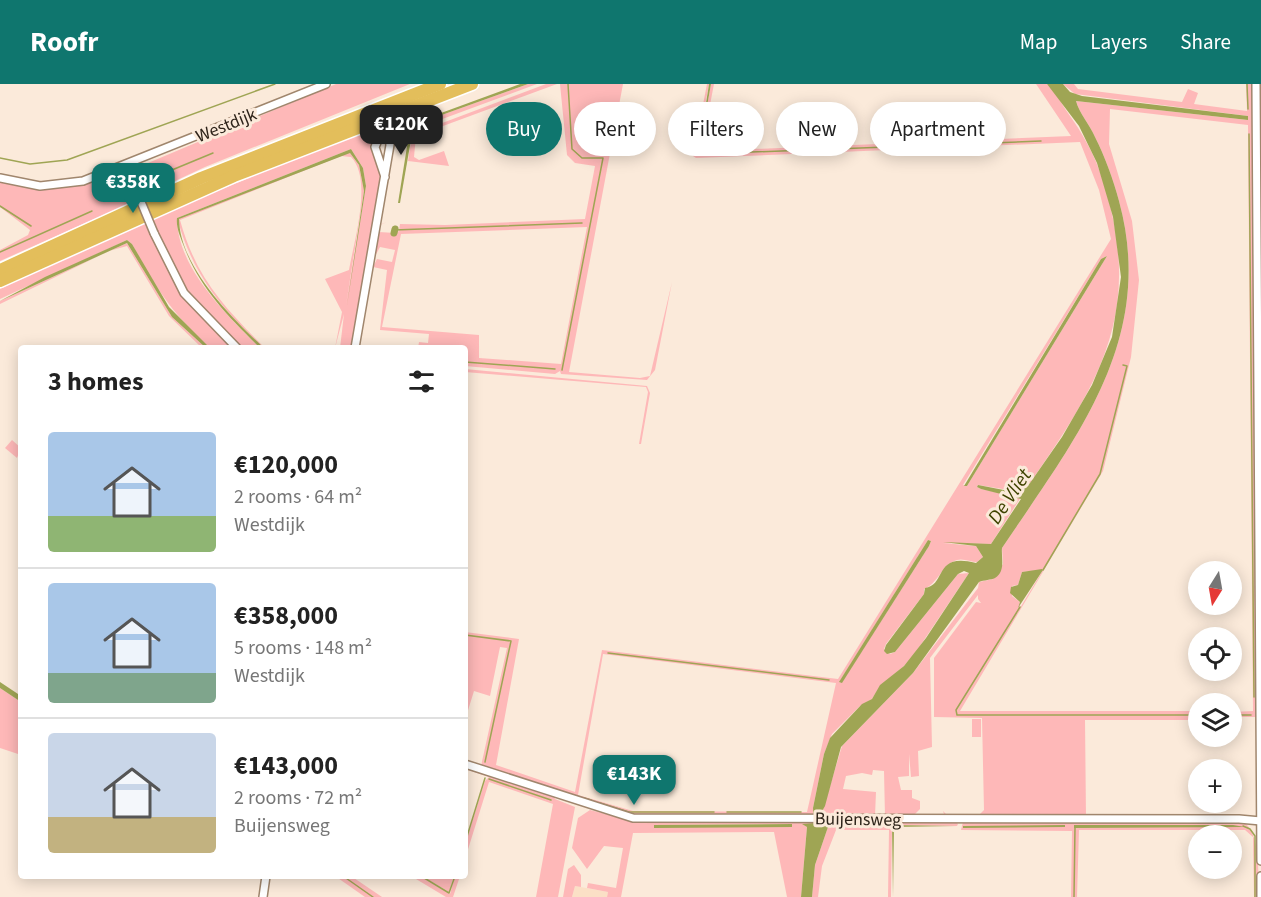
<!DOCTYPE html>
<meta charset="utf-8">
<style>
:root{--surface:#fff;--page:#f2f2f2;--text:#222;--muted:#767676;--line:#e0e0e0;--accent:#0f766e}
body{margin:0;font-family:"Source Sans 3",sans-serif;background:var(--page);color:var(--text);height:100vh;display:flex;flex-direction:column;font-size:22px;white-space:nowrap}
*{box-sizing:border-box;margin:0}
p{font-size:20px;color:var(--muted)}
.icon{flex:none;width:33px;height:33px;fill:none;stroke:currentColor;stroke-width:2;stroke-linecap:round;stroke-linejoin:round}
.map{position:relative;flex:1;overflow:hidden}
.panel{position:absolute;left:18px;top:261px;width:450px;height:534px;display:flex;flex-direction:column;background:var(--surface);border-radius:6px;box-shadow:0 3px 15px #0003}
.panel>*{flex:none}
.hud{position:absolute;left:486px;top:18px;width:570px;height:54px;display:flex;gap:12px}
.needle{width:39px;rotate:191deg}
.controls{position:absolute;left:1188px;top:477px;display:grid;gap:12px}
.controls a{display:grid;place-items:center;width:54px;height:54px;border-radius:50%;background:var(--surface);box-shadow:0 3px 15px #0003;font-size:30px}
.price{position:absolute;translate:-50% -51px;padding:0 14px;border-radius:12px;background:var(--accent);color:#fff;font-size:20px;line-height:39px;filter:drop-shadow(0 2px 3px #0008)}
.price::after{content:'';position:absolute;left:50%;top:36px;width:18px;height:14px;margin-left:-9px;background:inherit;clip-path:polygon(0 0,100% 0,50% 100%)}
.price.active{background:#222;color:#fff}
ul{padding:0;list-style:none}
li{display:flex;align-items:center;gap:18px;height:150px;padding:0 30px}
li+li{border-top:2px solid var(--line)}
li span{display:grid;place-items:center;flex:none;width:168px;height:120px;border-radius:6px;color:#555}
li>.icon{margin-inline-start:auto}
span .icon{width:72px;height:72px;fill:#fffc;stroke-width:1}
li b{font-size:26px}
h2{display:flex;justify-content:space-between;align-items:center;height:72px;padding:0 30px;font-size:26px}
.pill{padding:0 21px;border-radius:27px;background:var(--surface);box-shadow:0 3px 15px #0003;font-size:21px;line-height:54px}
.pill.active{background:var(--accent);color:#fff}
header{display:flex;align-items:center;gap:36px;box-sizing:border-box;height:84px;padding:0 30px;background:var(--accent);color:#fff}
header strong{font-size:28px}
nav{display:flex;gap:33px;margin-inline-start:auto;font-size:21px}
.map>svg:first-child{display:block}
.built{fill:#fbe0c6}
.green{fill:#feb8b8;fill-rule:evenodd}
.water{fill:#9fa554}
.lines{fill:none;stroke-linecap:round;stroke-linejoin:round}
.stream{stroke:#9fa554;stroke-width:1.5}
.canal{stroke:#9fa554;stroke-width:7}
.minor-casing{stroke:#a0866d;stroke-width:10}
.motorway-casing{stroke:#fff;stroke-width:15}
.minor{stroke:#fff;stroke-width:7}
.motorway{stroke:#e3be5b;stroke-width:12}
.minor-bridge-casing{stroke:#a0866d;stroke-width:10;stroke-linecap:butt}
.minor-bridge{stroke:#fff;stroke-width:7}
.labels{text-anchor:middle;stroke-width:6;stroke-linejoin:round;paint-order:stroke}
.street-label{font-size:18px;fill:#2e241a;stroke:#fbeada}
.water-label{font-size:20px;font-style:italic;fill:#3f4300;stroke:#fbeada}
</style>
<header>
<strong>Roofr</strong>
<nav><a>Map</a><a>Layers</a><a>Share</a></nav>
</header>
<div class="map">
<svg width="1261" height="813" viewBox="0 0 1261 813">
<rect width="100%" height="100%" fill="#fbeada"/>
<polygon class="built" points="575,802 608,808 607,813 572,813"/>
<g class="green">
<path d="M336,0H410L205,83L145,111C140,98 136,90 148,79Z"/>
<path d="M528,0H537L418,44L401,45L378,54L373,69L382,93L354,264H340L344,230L335,264L342,228L325,195L349,186C354,157 373,95 351,73L341,72L180,136C196,194 224,223 265,264C257,259 249,249 241,242C211,211 190,180 178,137L180,134L346,69H350L359,81L364,107L346,221L366,102L363,84L351,65L177,134C177,184 227,231 260,264H241C206,231 169,193 157,146L151,148L171,191L186,215L234,264H210C171,228 157,206 132,160L127,156L0,215V205C134,139 273,83 412,29L411,42Z"/>
<polygon points="546,0 557,0 416,52 414,73 419,76 444,67 449,82 408,77 412,51 409,48 421,47"/>
<path d="M560,0H623L569,288L640,294L650,292L672,198L655,286L647,296L561,290L560,287L555,290L465,282V264H418L419,258L428,259L429,250L380,246L387,186L373,183L377,175L392,178L395,166L380,163L373,176L379,141L387,138L380,141L379,148L395,149L399,147L400,140L445,141L585,135L595,82L575,79L567,71ZM587,143L561,280L479,274V251L382,243L401,150Z"/>
<path d="M707,0H709L696,70L701,69L699,66L711,0H714L702,62L706,67L1071,52L1036,0H1047C1056,8 1061,19 1068,29C1083,50 1095,71 1103,97C1144,225 1102,296 1030,399L1021,408L978,401L977,403L981,405L1021,413L991,460L943,459L976,462L983,473L977,478C971,478 963,474 957,476C942,480 938,500 924,505V510L886,560L884,565L890,570L895,568L958,490L969,489L916,568L904,582L880,602L872,615L860,622L832,650L824,670L813,724L814,732L627,730L481,682L507,564L500,563L490,612L474,607L465,636V548L519,555L496,681L575,708L602,566L838,595L1111,155L1099,106L1080,58L696,74L693,72ZM1107,172L967,402L963,401L1101,175ZM928,456L931,457L929,462L842,598L840,597ZM603,570L836,599L807,728L633,727L578,711Z"/>
<path d="M1063,0H1074L1078,5L1182,18L1188,5L1198,9L1194,20L1247,27L1246,0H1253L1256,633H1232V628L1253,627L1248,41L1110,25L1109,60L1132,137L1139,196L1131,273L1103,387L960,627H1198V636H1085L1086,733H945L943,727L946,730H980L984,726L982,634L934,633V574L976,518L981,519L978,515V511L930,574L932,663L918,667L919,692L911,693L909,670V692L898,693L901,706H912V714L920,717V725L912,733H885L884,687L873,686L872,691L862,689L846,692L843,705L876,708L875,732H821L842,662L913,589L978,504L979,498L993,495L1003,480L1002,464C1075,355 1157,256 1119,117C1113,95 1105,73 1095,53C1090,41 1079,29 1076,17L1248,36V32L1075,10ZM1043,486L1020,524H1019L1020,518L1012,512V502L1018,501L1022,488Z"/>
<path d="M115,90L129,96L137,116L0,177V166L28,151L30,146L0,123V97C47,111 70,99 115,90Z"/>
<polygon points="127,159 172,233 206,264 202,264 169,232 127,162 109,167 0,220 0,217"/>
<polygon points="465,285 647,302 650,309 641,360 639,360 648,308 646,303 465,288"/>
<polygon points="12,356 21,364 17,374 5,364"/>
<polygon points="0,604 21,618 21,671 0,664"/>
<rect x="972" y="635" width="9" height="18"/>
<polygon points="465,682 554,712 555,715 575,723 558,813 536,813 553,720 489,698 465,775 465,761 485,697 489,693 465,685"/>
<path d="M590,726L629,736L814,737L813,741L803,740L807,743L801,813H787L774,748L633,749L621,813H607L608,808L587,804L588,799L616,804L623,764L604,762L587,785L572,764L578,734ZM791,740V743H654L655,741Z"/>
<polygon points="821,737 956,738 958,740 957,742 892,741 891,813 888,813 889,746 836,746 822,782 818,813 812,813 815,781 828,743 882,743 821,741"/>
<path d="M1240,737C1261,742 1258,791 1259,813H1254L1253,753L1245,746H1079L1077,813H1071L1072,747L961,746L963,738Z"/>
<polygon points="574,781 581,791 581,803 575,802 572,813 563,813 568,785"/>
<polygon points="335,792 351,792 382,813 365,813"/>
<polygon points="411,792 420,792 450,810 455,792 460,792 453,813 446,813"/>
<polygon points="422,792 454,792 449,808"/>
</g>
<g class="water">
<polygon points="520,0 528,0 411,42 411,40"/>
<polygon points="709,0 711,0 699,66 701,71 698,71"/>
<path d="M1047,0H1063L1070,8L1082,12L1248,32V36L1076,17C1079,29 1090,41 1095,53C1105,73 1113,95 1119,117C1157,256 1075,355 1002,464C1001,474 1006,487 995,494C991,496 984,496 979,498L913,589L841,663L825,722L821,729V740L882,741V743H828L815,781L812,813H801L807,743L802,740L814,739L813,724L824,670L830,654L862,620L872,615L880,601L904,582L926,554L969,489L964,487L958,490L895,568L887,570L884,567L886,561L924,510L925,504C947,501 933,468 976,479L983,473L976,462L943,458L991,460L1021,415L981,405L977,403L978,401L1019,409L1030,399L1062,353L1092,301L1112,253L1121,193L1113,133L1097,79L1079,42Z"/>
<polygon points="409,50 412,50 400,119 398,119"/>
<path d="M351,65L363,84L366,102L347,221L364,107L359,81L350,69L179,135C180,183 231,233 264,264H260C228,232 199,204 183,160C180,152 176,143 177,134Z"/>
<polygon points="127,156 132,160 169,223 210,264 206,264 172,233 127,159 0,217 45,193"/>
<polygon points="1107,172 967,402 964,402 1101,175"/>
<polygon points="928,456 931,457 929,462 842,599 839,598"/>
<polygon points="1042,485 1043,486 1018,524 1020,518 1010,509 1011,503 1018,501 1022,488"/>
<polygon points="0,598 21,612 21,618 0,604"/>
<polygon points="792,740 792,743 654,744 654,741"/>
<polygon points="892,741 957,742 894,743 893,813"/>
<polygon points="1065,741 1065,743 963,744 963,742"/>
<polygon points="1074,741 1233,741 1245,743 1074,744"/>
</g>
<g class="lines">
<g class="stream">
<polyline points="1247,0 1248,25"/>
<polyline points="1249,50 1254,613"/>
<polyline points="700,70 1041,57"/>
<polyline points="0,74 30,80 67,76 275,0"/>
<polyline points="155,93 213,69"/>
<polyline points="0,122 31,142"/>
<polyline points="394,146 582,139"/>
<polyline points="0,168 92,127"/>
<polyline points="465,278 555,285"/>
<polyline points="562,286 603,74 582,74 572,65 568,0"/>
<polyline points="1043,486 1100,390 1127,282 1123,281"/>
<polyline points="1020,523 956,626 957,631 1198,631"/>
<polyline points="465,551 511,557 485,678"/>
<polyline points="608,569 829,596"/>
<polyline points="1232,631 1251,631"/>
<polyline points="489,695 551,716"/>
<polyline points="584,714 591,716"/>
<polyline points="600,719 629,728 714,728"/>
<polyline points="727,728 801,728"/>
<polyline points="1243,742 1250,745 1255,752 1255,813"/>
<polyline points="465,759 485,694"/>
<polyline points="343,792 373,813"/>
<polyline points="421,792 449,809 455,792"/>
<polyline points="1074,813 1075,743"/>
</g>
<polyline class="canal" points="394,149 395,145"/>
<g class="minor-casing">
<g id="minor">
<polyline points="1256,0 1261,777"/>
<polyline points="126,82 134,101"/>
<polyline points="0,94 40,102 83,97 326,0"/>
<polyline points="154,149 184,209 237,264"/>
<polyline points="355,264 390,61 389,54 384,53 378,56 375,63 385,93"/>
<polyline points="465,680 633,734 1239,735 1261,737"/>
<polyline points="263,813 266,792"/>
<polyline points="1261,813 1261,792"/>
</g>
</g>
<g class="motorway-casing">
<g id="motorway">
<polyline points="0,186 201,94 440,0"/>
<polyline points="0,197 234,92 472,0"/>
</g>
</g>
<use href="#minor" class="minor"/>
<use href="#motorway" class="motorway"/>
<g class="minor-bridge-casing">
<polyline id="minor-bridge" points="134,101 154,149"/>
</g>
<use href="#minor-bridge" class="minor-bridge"/>
</g>
<g class="labels">
<g class="street-label">
<text transform="translate(226 41) rotate(-22)" y="6">Westdijk</text>
<text transform="translate(858 735) rotate(1)" y="6">Buijensweg</text>
</g>
<g class="water-label">
<text transform="translate(1009 412) rotate(-56)" y="7">De Vliet</text>
</g>
</g>
</svg>
<div class="controls">
<a><svg class="needle" viewBox="-14 -14 28 28"><path d="M0-13l5 13h-10z" fill="#e53935"/><path d="M0 13l5-13h-10z" fill="#767676"/></svg></a>
<a><svg class="icon" aria-label="locate" viewBox="0 0 24 24"><circle cx="12" cy="12" r="6"/><path d="M12 2v4M12 18v4M2 12h4M18 12h4"/></svg></a>
<a><svg class="icon" aria-label="layers" viewBox="0 0 24 24"><path d="M12 4l9 5-9 5-9-5zM3 14l9 5 9-5"/></svg></a>
<a>+</a>
<a>−</a>
</div>
<b class="price active" style="left:401px;top:72px">€120K</b>
<b class="price" style="left:133px;top:130px">€358K</b>
<b class="price" style="left:634px;top:722px">€143K</b>
<div class="hud">
<a class="pill active">Buy</a>
<a class="pill">Rent</a>
<a class="pill">Filters</a>
<a class="pill">New</a>
<a class="pill">Apartment</a>
</div>
<section class="panel">
<h2>3 homes<svg class="icon" aria-label="filters" viewBox="0 0 24 24"><path d="M4 7h16M4 17h16"/><circle cx="9" cy="7" r="2"/><circle cx="15" cy="17" r="2"/></svg></h2>
<ul>
<li><span style="background:linear-gradient(#a9c7e8 70%,#8fb573 0)"><svg class="icon" aria-label="home" viewBox="0 0 24 24"><path d="M3 11l9-7 9 7M6 9v11h12V9"/></svg></span><div><b>€120,000</b><p>2 rooms · 64 m²</p><p>Westdijk</p></div></li>
<li><span style="background:linear-gradient(#a9c7e8 75%,#7fa58c 0)"><svg class="icon" aria-label="home" viewBox="0 0 24 24"><path d="M3 11l9-7 9 7M6 9v11h12V9"/></svg></span><div><b>€358,000</b><p>5 rooms · 148 m²</p><p>Westdijk</p></div></li>
<li><span style="background:linear-gradient(#c9d6e8 70%,#c2b280 0)"><svg class="icon" aria-label="home" viewBox="0 0 24 24"><path d="M3 11l9-7 9 7M6 9v11h12V9"/></svg></span><div><b>€143,000</b><p>2 rooms · 72 m²</p><p>Buijensweg</p></div></li>
</ul>
</section>
</div>
